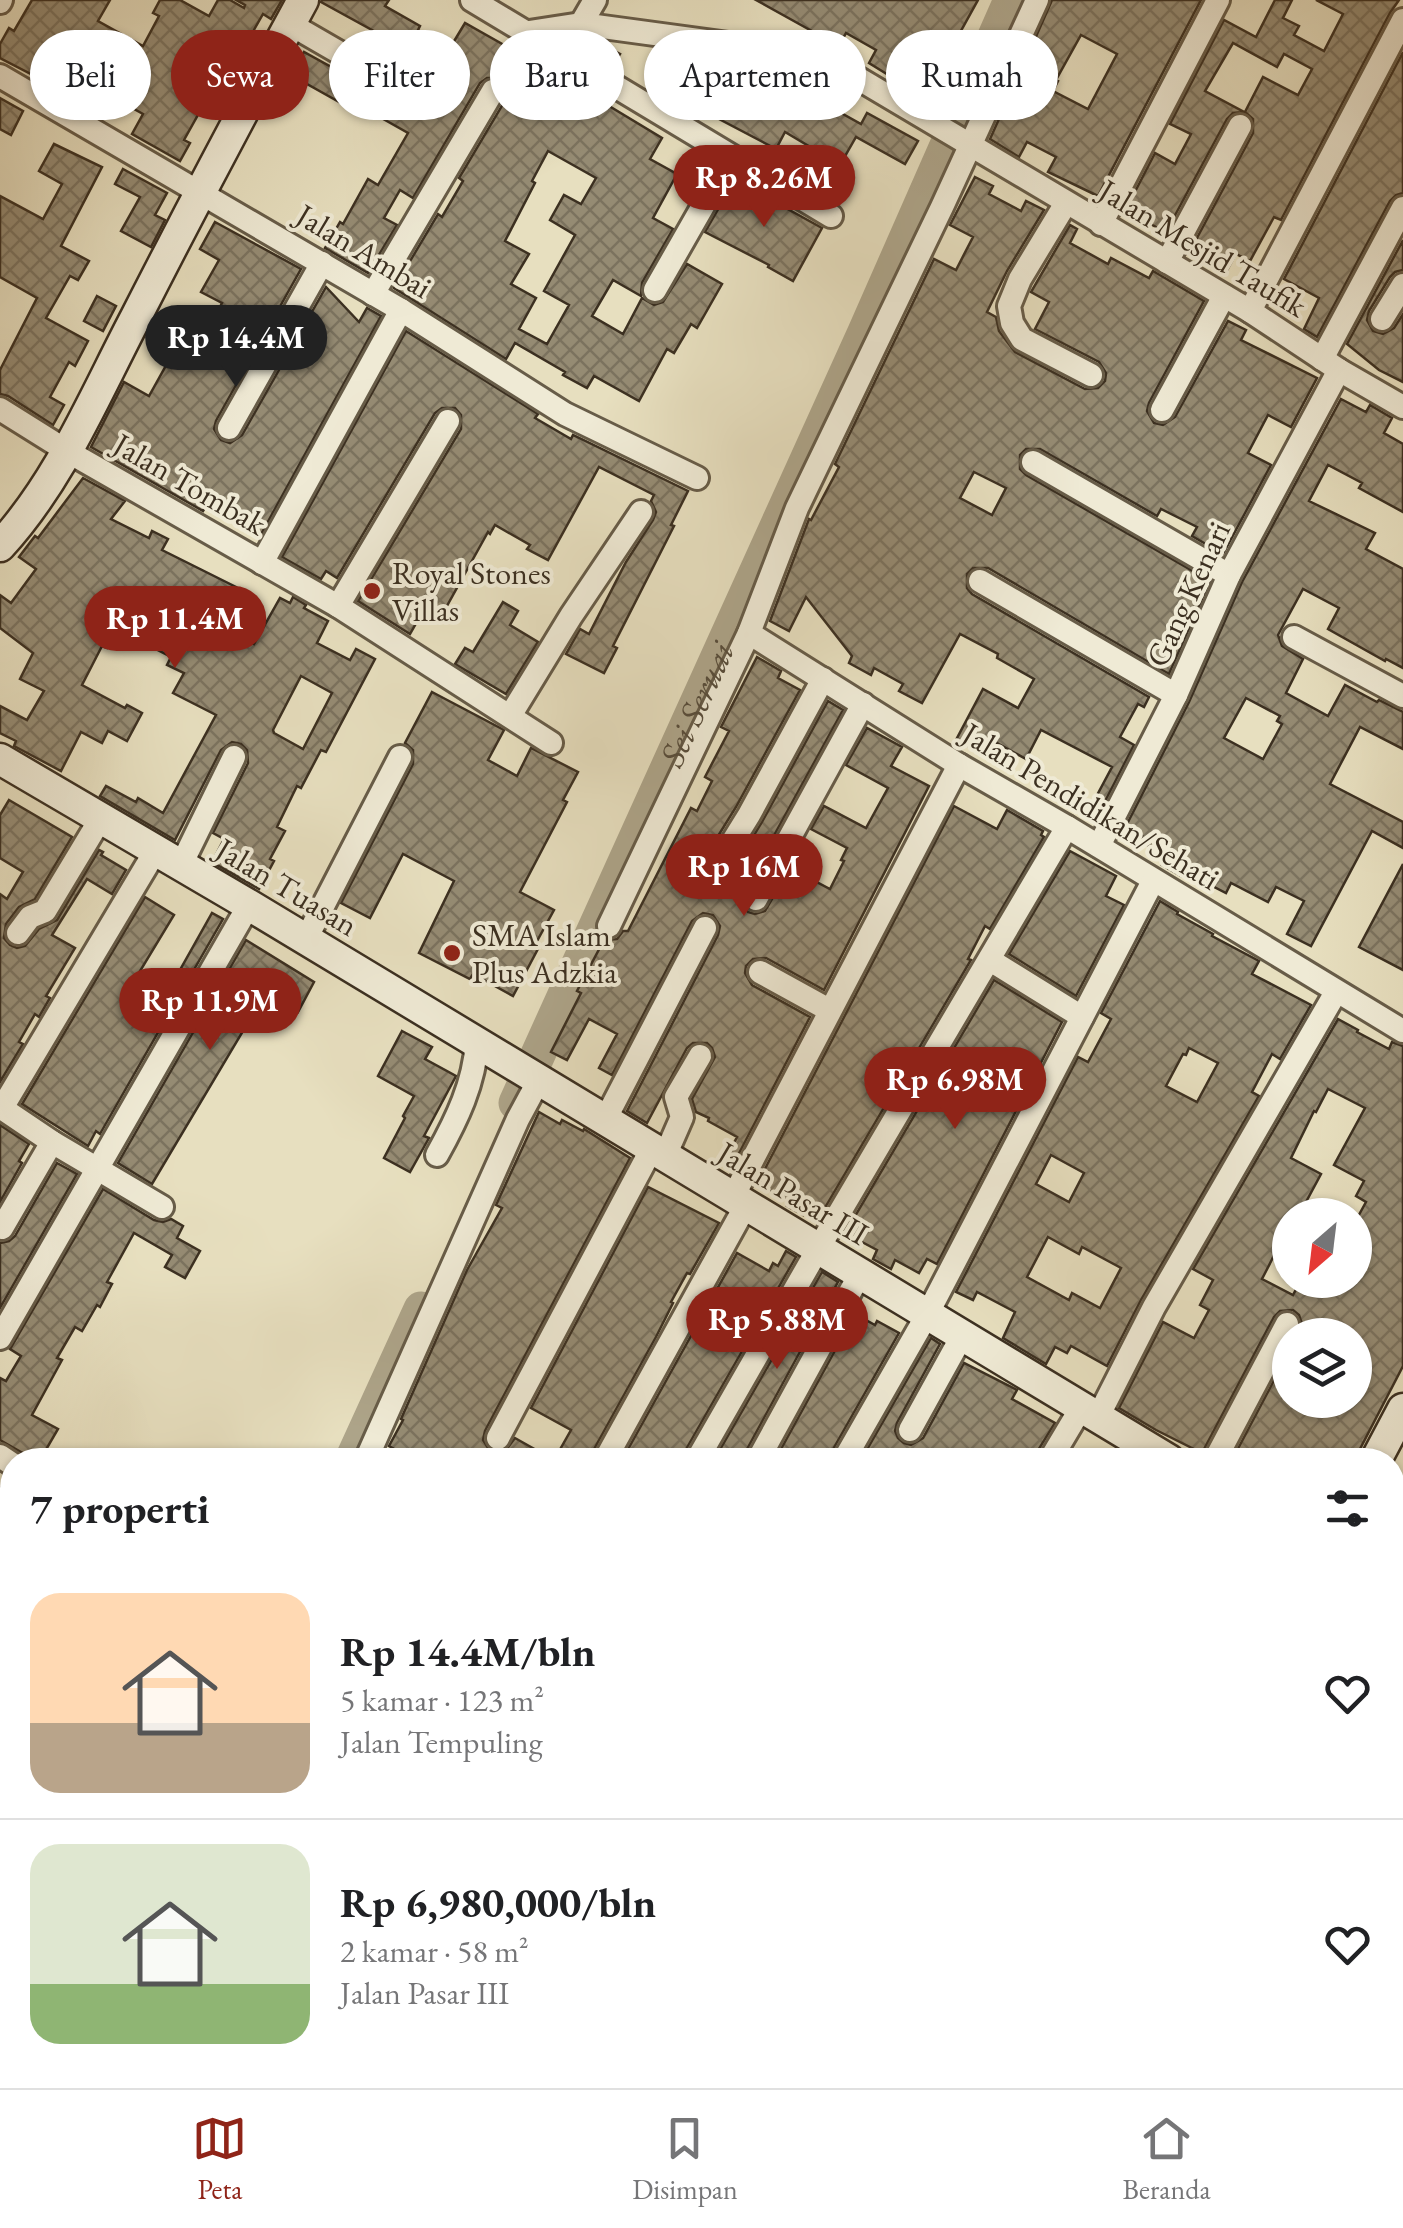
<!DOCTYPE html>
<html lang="id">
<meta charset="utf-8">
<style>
:root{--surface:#fff;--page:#f2f2f2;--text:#202124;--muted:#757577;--line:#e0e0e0;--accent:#8f2418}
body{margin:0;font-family:"EB Garamond",serif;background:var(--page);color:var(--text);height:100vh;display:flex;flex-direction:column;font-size:38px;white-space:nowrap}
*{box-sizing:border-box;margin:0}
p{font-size:32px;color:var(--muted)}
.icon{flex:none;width:55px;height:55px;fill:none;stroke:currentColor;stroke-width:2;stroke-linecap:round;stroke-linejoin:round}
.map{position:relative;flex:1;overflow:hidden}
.drawer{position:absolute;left:0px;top:1448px;width:1405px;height:642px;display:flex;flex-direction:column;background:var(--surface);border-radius:40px 40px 0 0;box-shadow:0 2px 8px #0004}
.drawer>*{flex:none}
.guide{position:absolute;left:30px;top:30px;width:1345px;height:90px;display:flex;gap:20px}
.needle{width:65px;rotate:208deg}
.buttons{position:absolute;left:1272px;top:1198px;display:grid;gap:20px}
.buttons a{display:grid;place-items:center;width:100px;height:100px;border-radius:50%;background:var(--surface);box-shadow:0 2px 8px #0004;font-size:50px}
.price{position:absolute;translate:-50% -85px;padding:0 22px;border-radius:35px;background:var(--accent);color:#fff;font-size:32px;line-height:65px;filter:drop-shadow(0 2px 5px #0008)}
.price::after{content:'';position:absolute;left:50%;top:60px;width:30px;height:22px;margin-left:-15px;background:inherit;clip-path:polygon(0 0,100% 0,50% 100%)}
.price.active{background:#222;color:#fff}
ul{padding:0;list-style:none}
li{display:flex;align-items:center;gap:30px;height:250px;padding:0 30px}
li+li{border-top:2px solid var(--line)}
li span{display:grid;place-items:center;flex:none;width:280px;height:200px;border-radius:30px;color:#555}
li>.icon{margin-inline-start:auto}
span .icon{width:120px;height:120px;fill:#fffc;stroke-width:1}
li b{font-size:42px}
h2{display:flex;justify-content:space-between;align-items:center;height:120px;padding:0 30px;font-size:42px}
.chip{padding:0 35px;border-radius:45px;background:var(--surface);box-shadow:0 2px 8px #0004;font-size:35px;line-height:90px}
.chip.active{background:var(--accent);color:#fff}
.tab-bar{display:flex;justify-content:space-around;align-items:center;height:140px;border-top:2px solid var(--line);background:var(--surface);font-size:28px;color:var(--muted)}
.tab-bar a{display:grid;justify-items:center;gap:5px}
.tab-bar .active{color:var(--accent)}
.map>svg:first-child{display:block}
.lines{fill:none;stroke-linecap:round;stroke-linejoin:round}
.river{stroke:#ada489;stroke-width:35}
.building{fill:url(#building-cross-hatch);stroke:#3c3021;stroke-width:2.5;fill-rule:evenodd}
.street-casing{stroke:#675c48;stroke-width:28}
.secondary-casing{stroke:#3c3021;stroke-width:35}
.street{stroke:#efead5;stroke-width:22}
.secondary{stroke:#efead5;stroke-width:30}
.poi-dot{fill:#8f2418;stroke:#efead5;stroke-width:4}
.labels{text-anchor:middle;stroke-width:8;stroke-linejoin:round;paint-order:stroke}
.street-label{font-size:32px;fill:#3c3021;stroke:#efead5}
.poi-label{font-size:32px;fill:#3c3021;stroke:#efead5;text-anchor:start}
.water-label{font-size:35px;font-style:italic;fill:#584d3b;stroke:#efead5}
</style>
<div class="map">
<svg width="1403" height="2088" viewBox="0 0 1403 2088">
<defs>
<pattern id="building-cross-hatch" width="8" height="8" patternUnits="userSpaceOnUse" patternTransform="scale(2.5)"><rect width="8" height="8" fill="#958b73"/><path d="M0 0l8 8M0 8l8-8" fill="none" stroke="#7b725e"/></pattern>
</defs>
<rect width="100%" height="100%" fill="#e7dfbf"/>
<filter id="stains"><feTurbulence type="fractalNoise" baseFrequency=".002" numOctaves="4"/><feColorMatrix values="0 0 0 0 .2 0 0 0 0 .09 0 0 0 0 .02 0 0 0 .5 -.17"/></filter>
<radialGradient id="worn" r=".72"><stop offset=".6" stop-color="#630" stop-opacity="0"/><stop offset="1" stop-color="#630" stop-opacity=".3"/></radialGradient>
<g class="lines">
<g class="river">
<path id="s1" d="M516,1103L865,332L1011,0"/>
<polyline points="352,1460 421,1309"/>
<polyline points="62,2088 67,2078"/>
</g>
</g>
<g class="building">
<polygon points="32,0 110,0 98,21 143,46 159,16 153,13 160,0 180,0 209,16 218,0 230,0 244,8 245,5 236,0 282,0 271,19 263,14 247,42 239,37 216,78 218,79 184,140 190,143 180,161 132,134 143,114 94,87 89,96 61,81 58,88 0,58 0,44 9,28 14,31"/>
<path d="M322,0H389L385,6L420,26L418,30L450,48L465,23L520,54L523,48L573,78L571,83L662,138L650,159L677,174L653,218L673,229L642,283L641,296L613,280L592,316L623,334L642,298L654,305L663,302L687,264L722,284L697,328L691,324L674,353L667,349L639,401L594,376L587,388L563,375L565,372L515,343L506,359L394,288L438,214L442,217L463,181L459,178L506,99V85L500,78H487L480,83L413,198L400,190L384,218L397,225L368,273L325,248L340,222L343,224L368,179L378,185L408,133L369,111L366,117L291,75L304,52L384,96L391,98L399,96L415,105L432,75L404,59L399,70L371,53L381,35L321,2ZM548,151L596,178L581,204L564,195L550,220L575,235L544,291L569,305L547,344L519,329L536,298L511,284L529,254L505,241L535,183L532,181Z"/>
<polygon points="756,0 978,0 931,85 896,65 890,76 869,63 876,50 846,33 839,46"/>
<path d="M1052,0H1201L1098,196L1048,172L1056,157L1027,142L1019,157L990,139L1011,92L1014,93L1032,60L1027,57ZM1081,35L1117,54L1088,109L1053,91L1058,81L1056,80Z"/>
<polygon points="1275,0 1292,0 1283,18 1299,26 1294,35 1324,51 1343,14 1316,0 1399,0 1390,13 1281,220 1274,217 1250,261 1236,254 1225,274 1204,262 1205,259 1190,251 1253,133 1253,119 1245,112 1263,77 1298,95 1312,69 1284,54 1277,67 1233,43 1205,91 1244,112 1233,113 1227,119 1166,232 1125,211 1155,153 1175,164 1191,134 1170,124 1224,20 1256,37"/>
<polygon points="581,39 596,41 620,54 612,67 575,44 577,40"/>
<polygon points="1403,52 1403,193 1396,195 1390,201 1317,337 1304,329 1319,298 1284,279"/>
<polygon points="700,75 715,83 716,80 761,105 778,75 810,93 809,95 861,124 867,113 918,141 905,164 856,137 824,193 806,182 822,154 785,132 776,149 700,109 701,107 687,99"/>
<polygon points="0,98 23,111 11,135 0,129"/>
<polygon points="54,144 102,167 61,246 89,261 78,280 70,276 46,318 88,341 75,366 69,362 50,397 64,405 53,425 8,396 0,394 0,370 37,298 0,277 0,196 43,219 62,184 39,171"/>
<polygon points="123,169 167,193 155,215 165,220 151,247 121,231 140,197 115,184"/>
<path d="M975,177L993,186L989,194L1021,211L1026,201L1044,210L1007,271L987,312L996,317L999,331L1015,352L1085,389L1098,388L1105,381L1106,373L1099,362L1035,329L1049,302L1031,292L1070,225L1077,229L1070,243L1108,264L1111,258L1149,278L1153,271L1204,301L1149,403L1147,411L1154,423L1163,425L1175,417L1228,321L1246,330L1241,340L1317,378L1291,427L1268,415L1248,453L1271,465L1223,554L1192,536L1197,527L1161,509L1157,516L1040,449H1026L1020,455V469L1026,475L1210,581L1169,674L988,568H973L967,574V588L972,594L1149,697L1144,707L1138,704L1120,737L1134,745L1096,819L1087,814L1112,767L1041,730L1026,759L995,742L988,756L956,740L983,689L1018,708L1034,679L997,658L998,654L960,634L922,703L899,691L903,684L874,668L871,675L849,663L852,656L806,597L789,631L770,621L809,519L811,520L839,467L835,464L934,259L956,270L973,237L950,225ZM974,472L1006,488L992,515L960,498Z"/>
<polygon points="735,180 822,228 793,281 768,267 769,265 705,232"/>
<polygon points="215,222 301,269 216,421 214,429 221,440 230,443 242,435 326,287 359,322 367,308 381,316 259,538 237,525 243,516 211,498 203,511 91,447 124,382 149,396 179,342 165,334 174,318 205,335 222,303 201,292 219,260 200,249"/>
<polygon points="1403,240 1403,270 1395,272 1390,277 1369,311 1367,320 1373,331 1383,334 1394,328 1403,314 1403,382 1379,370 1347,344"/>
<polygon points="97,296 116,306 103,331 84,321"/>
<polygon points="406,331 538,414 535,418 571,439 573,435 688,491 671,525 674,526 613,646 617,648 604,673 566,654 580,629 589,634 626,562 653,520 656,512 651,501 654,495 599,467 548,560 527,549 530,545 495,525 490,534 488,532 438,622 422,613 410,634 358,601 461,429 461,415 455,408 442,408 435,413 337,578 326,571 321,579 282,557"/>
<path d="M1341,399L1366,412L1370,405L1392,418L1384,433L1403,444V512L1359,488L1362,483L1328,465L1309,501L1375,533L1366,549L1403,569V668L1386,659L1385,661L1328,629L1339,608L1303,589L1278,635L1282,646L1303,659L1286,693L1328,716L1345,685L1377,702L1379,700L1403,712V749L1360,727L1330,784L1403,822V848L1372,831L1311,946L1287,934L1304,901L1276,887L1268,902L1231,883L1226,893L1183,871L1181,876L1162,865L1167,855L1139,841L1142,836L1125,828L1189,702L1242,582ZM1246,698L1280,716L1277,721L1282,724L1263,759L1224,738Z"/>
<path d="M83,478L125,501L111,519L149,538L152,531L168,539L162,550L236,587L216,625L254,644L280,598L290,603L293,597L306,605L304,608L328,621L317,643L350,660L356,649L375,659L326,752L321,750L301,788L297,786L277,827L285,831L270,859L274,861L259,889L212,862L224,839L213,833L248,763L247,750L241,744L232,742L221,750L175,840L100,796L106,786L136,802L138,798L163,813L216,715L173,693L184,673L167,665L171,657L117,629L107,648L102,646L82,685L125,708L127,705L142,713L127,741L108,731L102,743L81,732L61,771L14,746L16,741L0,733V706L27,720L44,691L20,679L33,653L0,628V595L11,603L36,569L19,557L35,536L38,538ZM301,676L332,693L303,749L274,733L273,730Z"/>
<polygon points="503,602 518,611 510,625 538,642 506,694 455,664 465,648 473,652"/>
<polygon points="757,657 781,671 778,678 800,690 736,807 697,870 695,879 701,890 711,893 723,886 762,822 828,701 843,710 743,892 741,900 748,912 755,914 765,911 790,868 830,889 844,861 841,860 847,848 811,829 824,806 866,828 888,788 846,765 867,728 902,747 891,766 929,786 824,990 766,958 753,959 746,966 745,973 752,985 810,1017 734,1163 726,1158 737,1137 708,1121 709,1118 696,1112 692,1099 715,1057 712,1048 707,1043 693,1043 687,1048 647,1123 627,1111 718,935 720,926 713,915 703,913 692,921 612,1075 599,1068 617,1034 589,1019 567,1060 551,1052 581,993 577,991 604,940 617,939 623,931 628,931 691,808 697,811 712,781 705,777 729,731 721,727"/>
<polygon points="432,692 504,730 488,760 517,776 531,748 578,772 563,800 567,802 520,892 554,910 536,943 540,945 513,996 473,974 470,979 419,953 454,881 403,854 370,918 341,903 413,764 413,750 405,743"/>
<polygon points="9,800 72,837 35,899 19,907 6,924 4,938 10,945 17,948 25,946 39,929 57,920 99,850 103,852 101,855 126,870 112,894 87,879 52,935 75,948 46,996 50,998 39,1017 35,1014 19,1042 23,1044 0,1082 0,894 7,899 23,872 0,858 0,815"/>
<polygon points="954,806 997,829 1007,810 1043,831 1041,835 1044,837 990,929 985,926 968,959 971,960 822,1213 807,1206 803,1215 787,1206 789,1201 757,1184"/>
<polygon points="1070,851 1116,876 1106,896 1124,905 1076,996 1009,954"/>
<polygon points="1403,864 1403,970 1359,947"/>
<polygon points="145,897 174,915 137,976 167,993 212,913 223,919 100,1134 96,1131 88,1146 22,1104"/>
<path d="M1160,901L1178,912L1177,914L1213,934L1212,936L1259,961L1252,974L1311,1005L1280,1059L1272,1054L1252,1092L1259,1096L1141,1300L1107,1366L1071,1346L1067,1353L1055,1347L1046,1364L1003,1338L1015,1312L977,1292L973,1300L956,1292L1078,1057L1088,1062L1111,1019L1101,1013ZM1189,1048L1218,1063L1197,1102L1166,1086L1183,1054L1186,1055ZM1051,1155L1084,1173L1069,1202L1036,1184ZM1048,1237L1079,1254L1082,1247L1121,1268L1100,1308L1072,1293L1069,1300L1027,1277Z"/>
<polygon points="246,940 314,982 298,1012 265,994 152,1184 118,1163"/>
<polygon points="994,980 1062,1022 937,1264 927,1259 919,1273 895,1260 891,1269 873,1259 877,1250 845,1233"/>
<path d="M1338,1019L1358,1030L1357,1032L1389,1049L1392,1042L1403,1046V1366L1359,1451L1357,1460H1232L1290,1350V1400H1355V1335H1298L1302,1324L1299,1315L1293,1310L1280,1311L1274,1317L1202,1453L1156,1430L1119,1408L1163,1322L1194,1338L1209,1310L1200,1305L1213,1280L1193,1269ZM1328,1089L1365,1108L1334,1165L1364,1181L1356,1196L1366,1202L1355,1222V1280H1301L1293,1295L1262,1279L1284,1236L1290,1239V1215H1299L1321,1174L1291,1158L1314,1111L1316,1112Z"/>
<polygon points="402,1031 432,1047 425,1059 456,1076 424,1136 429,1138 410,1172 384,1158 405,1118 403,1116 414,1096 378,1076"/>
<polygon points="539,1112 560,1124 562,1120 583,1131 584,1129 630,1158 485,1431 483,1440 490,1451 498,1453 505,1451 515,1438 554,1460 571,1430 531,1408 648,1187 719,1223 690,1274 687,1273 671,1302 673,1303 656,1337 592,1453 590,1460 414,1460 389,1446 403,1420 401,1419 467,1270 502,1208 496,1205"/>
<polygon points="0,1125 29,1144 19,1161 22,1163 0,1202"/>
<polygon points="57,1163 77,1174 0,1308 0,1243 9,1241 15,1236"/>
<polygon points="103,1189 154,1220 163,1222 171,1219 183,1226 177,1238 200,1251 185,1278 165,1267 172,1255 134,1233 107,1282 112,1284 100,1307 97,1305 82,1331 75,1327 57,1358 62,1360 32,1415 58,1429 40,1460 35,1460 0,1440 0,1378 6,1381 21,1356 10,1349"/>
<polygon points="786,1251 796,1257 684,1453 682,1460 622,1460 737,1253 769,1271 773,1263 778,1266"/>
<polygon points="822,1272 838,1282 745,1453 743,1460 714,1460"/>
<polygon points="855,1314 875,1325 877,1321 899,1333 831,1453 829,1460 775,1460"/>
<polygon points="931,1338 940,1344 897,1423 895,1431 898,1438 904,1443 911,1445 923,1438 964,1363 1017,1390 1012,1399 1055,1423 1037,1452 1035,1460 940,1460 929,1454 925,1460 861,1460"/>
</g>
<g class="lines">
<g class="street-casing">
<g id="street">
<polyline points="472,0 831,216"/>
<polyline points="0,2 1,0"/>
<polyline points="290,24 392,83"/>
<polyline points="581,24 595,0"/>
<polyline points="529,32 581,24 802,54 839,67 1250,311 1339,370 1403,407"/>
<polyline points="0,76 401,310 565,414 697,478"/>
<polyline points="1066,203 1020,279 1009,306 1012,323 1022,339 1091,375"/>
<polyline points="1101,224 1218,0"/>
<polyline points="1167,262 1240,126"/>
<polyline points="655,290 731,157"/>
<polyline points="373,294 493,91"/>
<polyline points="1250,311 1403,20"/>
<polyline points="1382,319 1403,285"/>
<polyline points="1322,359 1403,208"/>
<polyline points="0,409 67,451 338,606 551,743"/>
<polyline points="1162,410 1224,296"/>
<polyline points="229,428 322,263"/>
<polyline points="1033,462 1229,575"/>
<polyline points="262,563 401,310"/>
<polyline points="980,581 1176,695"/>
<polyline points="338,606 448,421"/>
<polyline points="749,633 959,765 1067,827 1403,1031"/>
<polyline points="1294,637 1403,696"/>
<polyline points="510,716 571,616 641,512"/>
<polyline points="1099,846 1176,695 1229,575 1339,370"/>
<polyline points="181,865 234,757"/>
<polyline points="710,878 749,815 823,679"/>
<polyline points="756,899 863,704"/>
<polyline points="609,926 749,633 797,508 942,207 1037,0"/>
<polyline points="18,933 30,917 45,911 101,818"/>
<polyline points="306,939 400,757"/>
<polyline points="990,960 1082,1017"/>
<polyline points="760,972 829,1010"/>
<polyline points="0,1107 52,1142 162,1207"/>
<polyline points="2,1108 156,850"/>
<polyline points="605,1120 705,928"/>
<path d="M437,1155C457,1119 474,1084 477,1042"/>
<polyline points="665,1156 682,1117 676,1097 700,1056"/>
<polyline points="733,1197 959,765"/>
<polyline points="2,1228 52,1142"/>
<polyline points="0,1338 249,905"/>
<polyline points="1098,1417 1154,1307 1336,992"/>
<polyline points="910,1430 962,1336"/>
<polyline points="498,1438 652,1148"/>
<polyline points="0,1456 12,1464"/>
<polyline points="366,1460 518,1119 539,1080"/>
<polyline points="605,1460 746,1205"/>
<polyline points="697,1460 818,1249 1067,827"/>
<polyline points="758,1460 860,1274"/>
<polyline points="844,1460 927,1315 1153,881"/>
<polyline points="1050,1460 1081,1408"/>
<polyline points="1215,1460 1287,1324"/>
<polyline points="0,1515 12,1494"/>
<polyline points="0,1843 12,1851"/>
<polyline points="1392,1862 1403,1844"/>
<polyline points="391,2078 408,2088"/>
<polyline points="985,2078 1002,2088"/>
<polyline points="82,2088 87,2078"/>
<polyline points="556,2088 562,2078"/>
<polyline points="856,2088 862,2078"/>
<polyline points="1027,2088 1032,2078"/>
<polyline points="1322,2088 1331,2078"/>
</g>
</g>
<g class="secondary-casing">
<g id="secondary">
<path d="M0,546C60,481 95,395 136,317C190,211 246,105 303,0"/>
<polyline points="0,759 249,905 1169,1460"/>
<polyline points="1376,1460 1403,1409"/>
<polyline points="1392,1594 1403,1600"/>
</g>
</g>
<use href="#street" class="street"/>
<use href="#secondary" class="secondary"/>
</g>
<g class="poi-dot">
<circle cx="372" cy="591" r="10"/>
<circle cx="452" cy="953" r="10"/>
</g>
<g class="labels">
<g class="street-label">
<text transform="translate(1203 248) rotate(31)" y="11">Jalan Mesjid Taufik</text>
<text transform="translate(364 251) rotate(31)" y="11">Jalan Ambai</text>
<text transform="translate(190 484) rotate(30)" y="11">Jalan Tombak</text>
<text transform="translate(1188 594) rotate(-65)" y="11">Gang Kenari</text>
<text transform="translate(1091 806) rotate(31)" y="11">Jalan Pendidikan/Sehati</text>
<text transform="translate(287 887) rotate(31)" y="11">Jalan Tuasan</text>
<text transform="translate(793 1193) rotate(31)" y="11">Jalan Pasar III</text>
</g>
<g class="poi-label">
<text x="392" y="584">Royal Stones<tspan x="392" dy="37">Villas</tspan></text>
<text x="472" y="946">SMA Islam<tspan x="472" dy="37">Plus Adzkia</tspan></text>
</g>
<g class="water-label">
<text dy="12" stroke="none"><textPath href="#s1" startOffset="438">Sei Seruai</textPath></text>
</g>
</g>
<rect width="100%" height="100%" filter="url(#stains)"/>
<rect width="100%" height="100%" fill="url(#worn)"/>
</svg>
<div class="buttons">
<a><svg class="needle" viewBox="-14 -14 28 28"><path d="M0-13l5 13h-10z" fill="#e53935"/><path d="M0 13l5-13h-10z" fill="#757577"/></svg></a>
<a><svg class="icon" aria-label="layers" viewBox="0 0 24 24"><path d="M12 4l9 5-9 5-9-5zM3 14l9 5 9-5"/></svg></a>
</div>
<b class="price" style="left:764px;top:230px">Rp 8.26M</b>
<b class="price active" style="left:236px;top:390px">Rp 14.4M</b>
<b class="price" style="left:175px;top:671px">Rp 11.4M</b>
<b class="price" style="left:744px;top:919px">Rp 16M</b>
<b class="price" style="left:210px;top:1053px">Rp 11.9M</b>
<b class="price" style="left:955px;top:1132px">Rp 6.98M</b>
<b class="price" style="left:777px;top:1372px">Rp 5.88M</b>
<div class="guide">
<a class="chip">Beli</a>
<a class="chip active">Sewa</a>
<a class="chip">Filter</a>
<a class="chip">Baru</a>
<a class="chip">Apartemen</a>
<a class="chip">Rumah</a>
</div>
<section class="drawer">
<h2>7 properti<svg class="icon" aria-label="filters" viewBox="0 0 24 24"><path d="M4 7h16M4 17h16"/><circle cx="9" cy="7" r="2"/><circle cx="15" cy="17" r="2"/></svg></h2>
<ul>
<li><span style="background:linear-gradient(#ffd9b3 65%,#b9a48a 0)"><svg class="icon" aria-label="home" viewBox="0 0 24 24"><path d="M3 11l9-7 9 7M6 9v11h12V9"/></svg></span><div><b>Rp 14.4M/bln</b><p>5 kamar · 123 m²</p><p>Jalan Tempuling</p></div><svg class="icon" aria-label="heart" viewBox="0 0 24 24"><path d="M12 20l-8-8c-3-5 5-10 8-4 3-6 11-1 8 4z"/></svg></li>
<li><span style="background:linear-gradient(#dfe7d0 70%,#8fb573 0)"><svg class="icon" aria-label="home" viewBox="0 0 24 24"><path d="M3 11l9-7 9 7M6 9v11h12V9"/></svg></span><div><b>Rp 6,980,000/bln</b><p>2 kamar · 58 m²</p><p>Jalan Pasar III</p></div><svg class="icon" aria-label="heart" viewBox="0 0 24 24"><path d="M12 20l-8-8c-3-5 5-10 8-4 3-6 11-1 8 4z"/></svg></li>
</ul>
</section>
</div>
<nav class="tab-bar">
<a class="active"><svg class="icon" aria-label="map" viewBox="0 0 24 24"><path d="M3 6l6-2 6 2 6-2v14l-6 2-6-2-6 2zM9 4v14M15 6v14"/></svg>Peta</a>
<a><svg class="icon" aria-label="saved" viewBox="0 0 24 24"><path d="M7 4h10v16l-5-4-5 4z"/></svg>Disimpan</a>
<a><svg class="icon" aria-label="home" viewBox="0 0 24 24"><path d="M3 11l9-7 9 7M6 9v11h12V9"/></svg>Beranda</a>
</nav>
